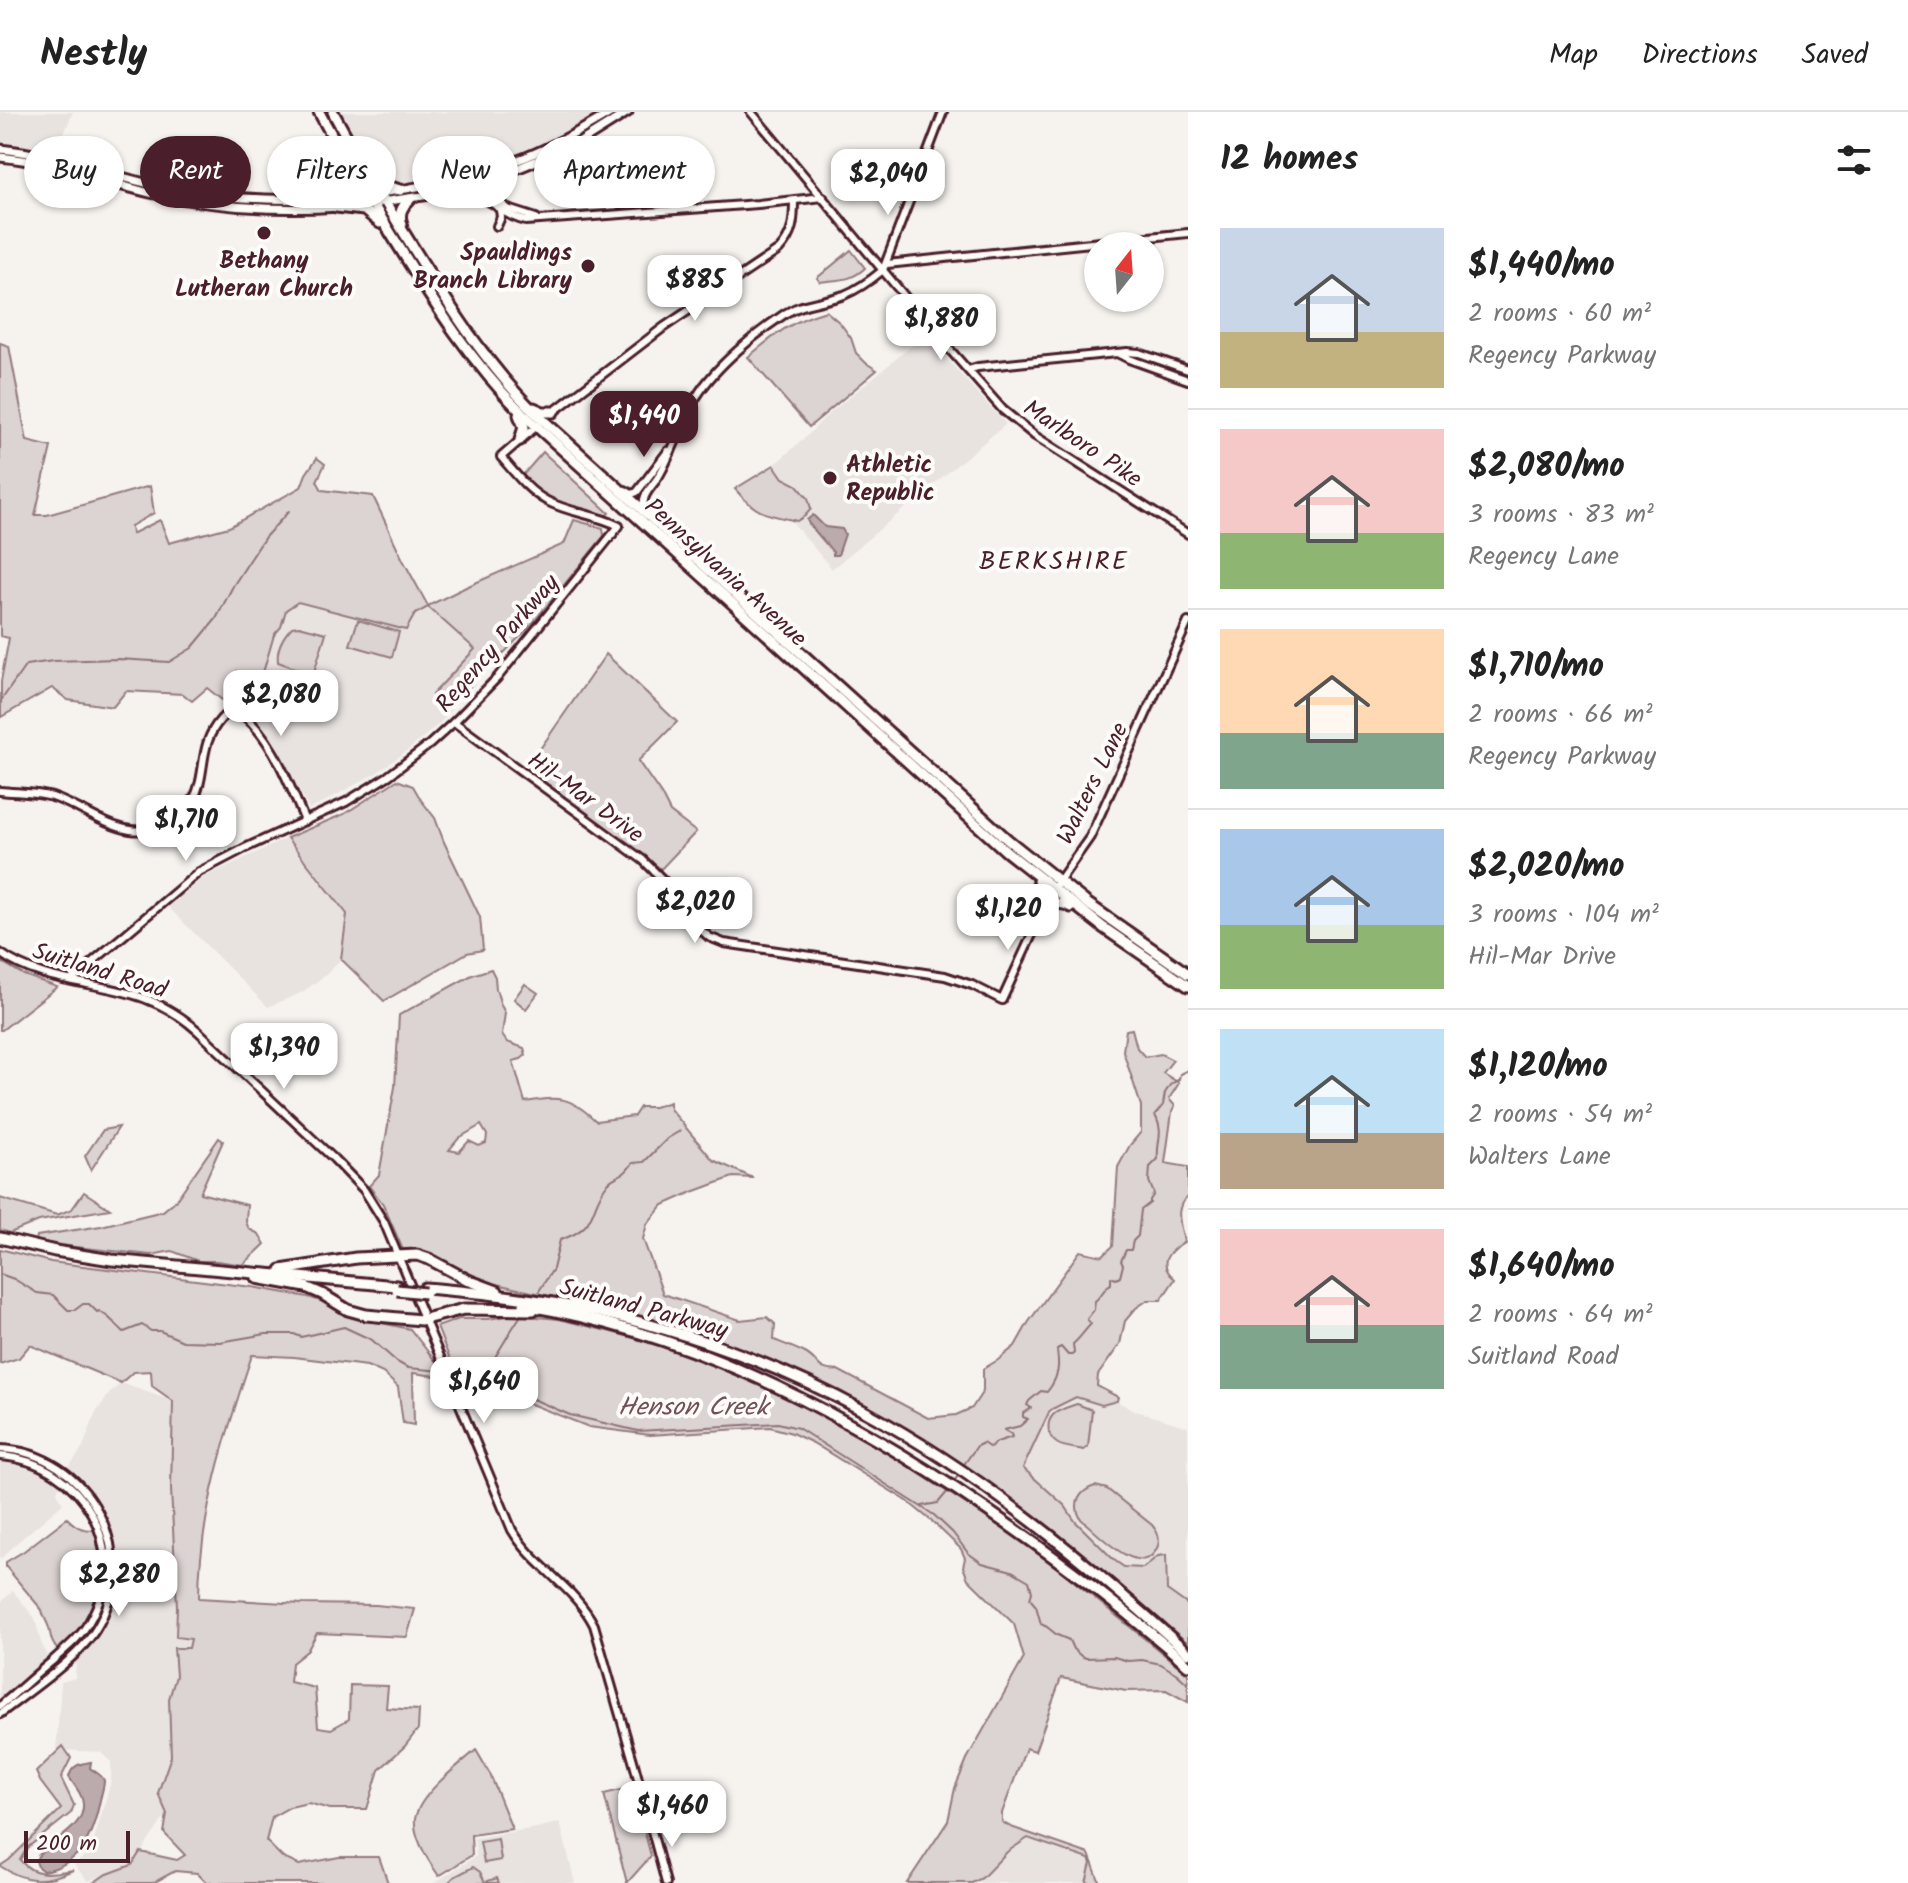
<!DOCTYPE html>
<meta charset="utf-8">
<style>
:root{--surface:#fff;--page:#f2f2f2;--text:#222;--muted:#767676;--line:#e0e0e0;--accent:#4a1f2b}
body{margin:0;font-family:Kalam,sans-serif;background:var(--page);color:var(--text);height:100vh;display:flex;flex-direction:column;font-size:30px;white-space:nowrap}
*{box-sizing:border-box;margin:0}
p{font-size:26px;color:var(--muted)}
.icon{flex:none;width:44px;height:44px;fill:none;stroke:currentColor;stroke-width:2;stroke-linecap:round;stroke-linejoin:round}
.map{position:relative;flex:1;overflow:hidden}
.drawer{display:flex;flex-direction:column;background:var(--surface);width:720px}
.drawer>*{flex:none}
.guide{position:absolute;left:24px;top:24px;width:760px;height:72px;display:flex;gap:16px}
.needle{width:52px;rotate:17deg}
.tools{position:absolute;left:1084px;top:120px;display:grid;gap:16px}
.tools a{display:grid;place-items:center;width:80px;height:80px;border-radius:50%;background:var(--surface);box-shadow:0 2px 6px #0004;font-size:40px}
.scale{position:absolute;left:24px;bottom:20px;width:106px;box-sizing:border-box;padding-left:8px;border:4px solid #4a1f2b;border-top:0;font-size:22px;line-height:28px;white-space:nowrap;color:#4a1f2b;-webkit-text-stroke:6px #fdfcf7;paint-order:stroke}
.price{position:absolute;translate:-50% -68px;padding:0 18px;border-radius:16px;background:#fff;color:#222;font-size:26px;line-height:52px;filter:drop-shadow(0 2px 4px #0008)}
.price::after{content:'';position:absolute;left:50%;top:48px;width:24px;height:18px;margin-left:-12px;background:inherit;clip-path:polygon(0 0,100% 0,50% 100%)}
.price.selected{background:var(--accent);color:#fff}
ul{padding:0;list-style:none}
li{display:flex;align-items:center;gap:24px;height:200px;padding:0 32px}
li+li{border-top:2px solid var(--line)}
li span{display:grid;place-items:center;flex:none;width:224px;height:160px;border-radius:0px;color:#555}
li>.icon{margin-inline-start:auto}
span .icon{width:96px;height:96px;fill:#fffc;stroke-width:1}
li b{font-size:34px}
h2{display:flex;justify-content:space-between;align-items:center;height:96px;padding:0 32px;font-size:34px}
.chip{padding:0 28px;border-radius:36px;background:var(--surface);box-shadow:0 2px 6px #0004;font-size:28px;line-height:72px}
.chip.selected{background:var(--accent);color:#fff}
header{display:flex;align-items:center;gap:48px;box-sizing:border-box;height:112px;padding:0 40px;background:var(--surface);border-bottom:2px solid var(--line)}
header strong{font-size:38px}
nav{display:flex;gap:44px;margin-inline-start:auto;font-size:28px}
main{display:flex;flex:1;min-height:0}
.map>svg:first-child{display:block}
.built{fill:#e9e3e0}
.green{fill:#dcd4d2;stroke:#937a7e;stroke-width:2;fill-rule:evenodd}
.water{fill:#bbabac;stroke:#8e7378;stroke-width:2}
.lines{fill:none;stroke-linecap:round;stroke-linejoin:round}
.stream{stroke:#8e7378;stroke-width:2}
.secondary-casing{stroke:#4a1f2b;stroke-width:12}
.primary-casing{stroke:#4a1f2b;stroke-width:13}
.highway-casing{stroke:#4a1f2b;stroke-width:15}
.secondary{stroke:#fdfcf7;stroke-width:6}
.primary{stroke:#fdfcf7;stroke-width:7}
.highway{stroke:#fdfcf7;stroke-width:9}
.highway-bridge-casing{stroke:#4a1f2b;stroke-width:15;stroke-linecap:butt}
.highway-bridge{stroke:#fdfcf7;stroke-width:9}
.poi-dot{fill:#4a1f2b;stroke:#fdfcf7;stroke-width:3}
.labels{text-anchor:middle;stroke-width:8;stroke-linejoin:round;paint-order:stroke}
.poi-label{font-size:24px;font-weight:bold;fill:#4a1f2b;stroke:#fdfcf7;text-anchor:end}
.street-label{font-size:24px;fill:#4a1f2b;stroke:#fdfcf7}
.neighbourhood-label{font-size:26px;letter-spacing:2px;fill:#4a1f2b;stroke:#fdfcf7}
.water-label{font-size:26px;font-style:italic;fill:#725058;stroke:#fdfcf7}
</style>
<header>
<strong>Nestly</strong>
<nav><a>Map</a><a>Directions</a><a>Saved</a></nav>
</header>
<main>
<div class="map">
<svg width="1188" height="1771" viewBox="0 0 1188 1771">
<rect width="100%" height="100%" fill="#f6f3ef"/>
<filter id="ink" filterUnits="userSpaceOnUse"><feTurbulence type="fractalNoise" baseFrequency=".0125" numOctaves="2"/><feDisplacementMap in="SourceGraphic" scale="16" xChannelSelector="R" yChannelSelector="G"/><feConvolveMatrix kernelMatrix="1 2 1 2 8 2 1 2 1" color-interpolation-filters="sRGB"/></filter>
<g filter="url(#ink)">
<g class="built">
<polygon points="0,0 73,0 55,43 0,33"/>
<polygon points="341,0 603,0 577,16 498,52 436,67 395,73 386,69 377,62"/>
<polygon points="926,222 962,264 1006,312 832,457 789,407 797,409 797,373 783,366 774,353 810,321 824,306"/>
<polygon points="298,490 414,502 428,495 475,537 432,583 451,598 440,611 412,635 378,660 317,694 309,697 276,633 253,600 234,585 237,559 258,566 271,534 274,523 281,515 286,498"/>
<polygon points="287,726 347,802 341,847 328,861 303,880 268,895 168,795 204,765"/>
<polygon points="121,1271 173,1289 171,1377 177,1495 176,1525 191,1527 190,1536 175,1536 176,1564 169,1587 171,1644 158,1681 167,1702 132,1753 88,1769 74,1753 88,1741 95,1725 111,1669 111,1650 100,1640 56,1638 61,1570 75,1566 76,1545 88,1534 105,1507 115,1476 116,1443 114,1427 104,1398 92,1380 68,1356 82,1337 96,1300 109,1282"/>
<polygon points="1076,1285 1102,1293 1117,1289 1133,1298 1188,1315 1188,1493 1167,1478 1167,1454 1158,1444 1143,1456 1124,1455 1114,1448 1075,1409 1065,1394 1023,1356 1050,1298"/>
<polygon points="0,1346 31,1352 62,1368 57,1380 63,1392 19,1429 2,1446 0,1446"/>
<polygon points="13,1479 35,1506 41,1530 49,1548 0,1589 0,1491"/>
<polygon points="560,1710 575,1771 434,1771 476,1744 474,1726 536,1716"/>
<polygon points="1027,1726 1089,1747 1091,1751 1086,1771 972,1771 982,1766 1007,1740"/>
</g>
<g class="green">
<path d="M851,138L865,156C850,170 839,167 820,170L817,166Z"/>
<path d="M826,199L840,211L851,226L856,241L866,251L877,258L809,315L748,245C777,221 789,210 826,199Z"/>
<polygon points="0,231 9,234 27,329 51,335 35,403 47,403 150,374 154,401 131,414 132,422 160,408 169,431 229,415 301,375 306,362 317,346 325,352 317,369 322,378 373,384 403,448 428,494 466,475 564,432 574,408 603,416 604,424 532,512 500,545 486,556 465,580 445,593 432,583 475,537 428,495 415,502 406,518 298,490 286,498 281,515 274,523 262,564 258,566 237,559 234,585 222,588 207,576 192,589 183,582 126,579 113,595 68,588 52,576 1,605 1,569 9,526 0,524"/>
<polygon points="543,340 609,401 604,405 553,389 537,380 522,364"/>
<path d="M774,353L783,366L797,373L808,386L811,397L805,404L797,409C766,402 757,403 735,377Z"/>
<polygon points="358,508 399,520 392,545 350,533"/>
<path d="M299,514L326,521L314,560L311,562L278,550C276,537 283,524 292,515Z"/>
<polygon points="606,542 677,610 638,649 661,682 670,700 696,720 661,757 526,657"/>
<polygon points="266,577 283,582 277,600 260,595"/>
<polygon points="397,668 413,674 421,688 435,706 444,730 480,805 483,838 467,841 384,889 341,847 347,802 287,726 344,702"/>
<polygon points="0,849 24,863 57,875 2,918 0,918"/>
<path d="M491,857L495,865L496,877L501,893L505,901L502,923L507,930L524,936L526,943L521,947L513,949L525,990C559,984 570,984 596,1009L634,1004L640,995H654L670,990V997L713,1048L753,1066L733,1065L690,1081L663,1093L647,1112L643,1127L663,1182L740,1208L767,1205L775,1212L774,1228C784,1232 795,1236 805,1241C819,1248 818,1261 838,1258L928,1306L956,1303L972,1296L983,1279V1257L998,1248L1015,1234L1028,1211L1080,1139L1102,1144L1113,1134L1118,1055L1130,1033L1141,1020V994L1123,939L1126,918L1132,917L1137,936L1145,945L1161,942L1173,948L1163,961L1179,971L1169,987L1175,994L1172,1000L1165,1051L1188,1055V1084C1173,1096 1181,1113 1184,1130C1167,1140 1157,1152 1175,1167L1161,1188H1148L1136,1196L1125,1209L1120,1232L1098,1263L1097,1274L1118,1285L1117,1289L1102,1293L1076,1285L1050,1298L1023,1356L1065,1394L1075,1409L1114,1448L1124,1455L1143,1456L1158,1444L1166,1443L1167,1478L1188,1493V1531L1056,1420L981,1366L884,1304L806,1264L730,1232L641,1204L496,1172L466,1160L437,1144L419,1137L403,1138L383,1092L369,1074L379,1063L395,975L399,903L472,863ZM481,1013L487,1023L486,1031L479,1034L469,1029L459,1040L449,1038L459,1026Z"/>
<polygon points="525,872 538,881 526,897 514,887"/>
<polygon points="119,1015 91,1058 85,1044 103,1018"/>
<polygon points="219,1026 223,1029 200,1081 247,1093 246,1110 249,1117 259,1122 265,1132 243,1153 217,1149 198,1149 172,1139 151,1143 75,1135 36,1129 37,1124 101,1114 163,1099 176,1088"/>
<polygon points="84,1080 110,1097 39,1109 10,1121 0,1118 0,1086 57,1103 72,1097"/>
<path d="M0,1137L51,1150L252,1175L308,1185L327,1191L348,1204L410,1217L436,1250L443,1265L413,1261L414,1313L403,1311L398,1275L383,1261L367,1254L294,1245L252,1243C226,1321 199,1402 199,1486L303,1492L376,1493L415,1497L407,1525L317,1521L307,1539L292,1551L290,1570L315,1576L318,1615L331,1617L349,1607L350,1573L388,1574L386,1596L419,1598L418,1617L405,1634L379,1658L367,1697H330L308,1691L290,1695L272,1705L266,1729L283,1746L299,1753L339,1745H379L388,1771H207L197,1761L175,1759L153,1771H93L105,1763L132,1753L140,1740L177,1748L185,1743L164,1721L167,1702L158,1681L171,1644L169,1587L176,1564L174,1536H189L191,1527L176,1525L177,1495L171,1377L173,1289L152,1274L151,1259L133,1260L121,1271L30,1233L19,1246L0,1252Z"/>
<polygon points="514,1203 559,1207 627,1224 712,1250 799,1290 882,1337 1033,1436 1188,1562 1188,1590 1166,1578 1126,1579 1061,1566 1035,1639 1026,1636 1002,1701 1002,1710 1011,1715 1089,1742 1100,1771 1086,1771 1091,1751 1089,1747 1028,1726 1007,1740 982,1766 972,1771 907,1771 948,1709 955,1676 967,1647 1024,1546 1014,1512 968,1467 963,1455 965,1446 961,1437 934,1411 907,1389 813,1331 792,1321 770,1315 650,1323 589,1315 513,1285 469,1264 457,1265 437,1215 459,1207 488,1207"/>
<path d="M1077,1292L1092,1298L1088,1335L1084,1338C1076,1336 1065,1336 1058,1332C1048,1326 1045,1312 1053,1303C1059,1297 1069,1295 1077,1292Z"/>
<path d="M1095,1374L1107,1377L1152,1413C1158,1420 1161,1428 1157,1436C1142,1470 1095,1419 1081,1407C1072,1392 1079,1379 1095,1374Z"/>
<path d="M67,1406C76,1415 81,1418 94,1418C103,1445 100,1480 88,1505C81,1519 70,1528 58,1538C51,1531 51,1525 49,1516C47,1509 43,1505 42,1498L6,1455V1450L24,1439Z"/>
<path d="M63,1634L71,1646L61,1666L74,1693L71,1701L27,1736L20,1748C35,1766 52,1761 73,1758C44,1771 26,1771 0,1754L9,1748L61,1697L40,1669L36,1660Z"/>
<path d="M476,1638L490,1662L512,1717L471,1723L472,1743L439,1764C429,1750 413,1726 415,1707C419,1682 458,1654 476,1638Z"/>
<polygon points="629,1676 633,1677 651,1744 627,1771 604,1682"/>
<polygon points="498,1727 501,1748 484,1751 480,1730"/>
<polygon points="473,1755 480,1760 485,1770 497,1766 499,1771 448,1771 454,1765"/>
</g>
<g class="water">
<polygon points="813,403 825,415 842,417 845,422 838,443 833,443 833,440 809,412 807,408"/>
<path d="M91,1650L90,1656C95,1660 103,1663 104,1669C104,1675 101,1683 100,1688C93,1722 82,1753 43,1759L38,1755L36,1749L38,1744C52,1729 90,1713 82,1687C80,1679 73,1672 69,1665C72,1653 79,1652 91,1650Z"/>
</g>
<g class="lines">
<g class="stream">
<polyline points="0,590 26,553 53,549 118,547 169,550 192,536 216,507 233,474 265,425 289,399"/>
<polyline points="0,1162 14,1167 37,1181 53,1183 68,1198 75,1198 83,1192 89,1192 97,1200 99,1199 108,1205 124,1220 142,1213 151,1219 160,1219 183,1229 220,1230 266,1222 294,1222 301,1225 344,1215 372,1228 397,1250 408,1256 442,1259"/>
<path d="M539,1179L553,1157L560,1128C600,1115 587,1098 608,1071C613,1065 618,1065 624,1061C628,1058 630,1054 633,1051L644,1050L668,1026L680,1019"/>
<polyline points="449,1259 474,1262 511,1280 521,1282 570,1303 638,1319 778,1311 798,1316 934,1403 953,1421 968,1441 982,1451 1012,1459 1029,1469 1032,1480 1030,1487 1036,1494 1041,1512 1047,1515 1057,1523 1069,1528 1073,1537 1081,1544 1086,1546 1114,1545 1128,1549 1142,1548 1161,1552 1177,1562 1188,1572"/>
<path d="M481,1265C497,1245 507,1223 522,1202"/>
<path d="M965,1351L977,1334L983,1331L990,1336L997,1330L1012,1325L1011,1322L1004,1318L1020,1314L1028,1307L1023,1305V1301L1031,1296L1027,1293L1029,1289L1041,1279L1047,1280C1054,1271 1059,1260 1058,1250C1058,1245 1057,1241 1057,1237L1061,1235L1068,1243H1072L1074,1241L1073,1232C1080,1226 1085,1218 1091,1212L1087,1207L1094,1198L1095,1189C1102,1184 1104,1175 1111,1172V1165L1116,1167L1120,1165L1123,1153L1121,1149L1126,1138H1131L1133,1129L1138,1124L1141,1098L1150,1091V1088L1154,1082L1149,1069L1150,1055L1158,1047C1156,1028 1165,1023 1155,1003L1163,993L1165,981L1170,973L1179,967L1180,962L1188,958"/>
<polyline points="953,1370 959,1363"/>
<polyline points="922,1394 938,1391 948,1379"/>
</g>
<g class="secondary-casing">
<g id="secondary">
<polyline points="751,0 936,222 1003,298 1035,324 1188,422"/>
<path d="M471,63C483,85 501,103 526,109L758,92L823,85"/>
<polyline points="476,68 508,97 536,106"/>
<polyline points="497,114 501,105 500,98"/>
<polyline points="887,152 1188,121"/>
<polyline points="1117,241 1129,247 1188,268"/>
<polyline points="968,258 978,255 1127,240 1139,241 1188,258"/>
<path d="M552,301L664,215L779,138C793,123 794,109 794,89"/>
<polyline points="625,378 632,382 637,380 668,339"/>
<path d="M645,399C639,383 653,375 660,362C674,337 682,309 697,284C716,254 756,221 786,201C804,190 825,190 844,183C859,177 871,168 883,158L943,0"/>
<polyline points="454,610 643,748 674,779 699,816 709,825 724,831 945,864 972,873 1002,888 1052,779 1090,725 1188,510"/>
<path d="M0,679C18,681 39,680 55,686C96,701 131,738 176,706C182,701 189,694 193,688C208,661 197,634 221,607C226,602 229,598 235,597C271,620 289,672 305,709"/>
<path d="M0,841C37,868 85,869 128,881C154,888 178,901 198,919L334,1047L364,1078L384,1110L512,1418C533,1454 575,1475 594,1513L634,1652L666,1771"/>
<path d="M71,868L199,760L245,736L346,690L388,664L430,632L454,610L497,566L619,414C596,402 569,401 547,389C528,379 515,361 501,345L538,313"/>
<path d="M0,1337C88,1340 142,1442 96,1517C78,1547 28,1580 0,1602"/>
<path d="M0,1344C83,1350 132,1437 89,1510C80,1526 65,1537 51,1550C34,1564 17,1580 0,1594"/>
</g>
</g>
<g class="primary-casing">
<g id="primary">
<path d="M0,37C61,43 118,68 178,78C269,94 360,89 450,68C475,62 501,55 526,45C556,33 584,17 612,0"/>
<path d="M0,45C51,50 100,69 150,81C211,95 278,99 340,95"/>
<polyline points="454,80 474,83 491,90"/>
<polyline points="492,84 493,75 498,64"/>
<polyline points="353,94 430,83 492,67 577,32 628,0"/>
</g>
</g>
<g class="highway-casing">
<g id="highway">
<path d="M319,0C343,45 371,89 398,133C435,193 472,251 522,301L1006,739L1104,816L1188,874"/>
<path d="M333,0C358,47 386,92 414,137C450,195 485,250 533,299L1008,728L1088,792L1188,862"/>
<polyline points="372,63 384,73 400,78"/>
<path d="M341,86C352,79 355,73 350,60"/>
<polyline points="336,95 364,98 380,111"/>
<path d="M402,112C398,101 402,95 410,87"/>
<polyline points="534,296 543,300 553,300"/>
<polyline points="519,303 524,315 520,328"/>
<polyline points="1038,769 1043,777 1044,797"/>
<path d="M1041,804C1051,794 1057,787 1071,795"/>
<polyline points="0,1126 55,1139 112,1148 397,1174"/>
<polyline points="281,1158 356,1146 417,1143 429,1147 470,1169 497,1179"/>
<polyline points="257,1166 306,1175 322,1182 348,1198 366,1203 421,1208 464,1197 533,1198"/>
<path d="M425,1176C484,1181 541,1187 599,1200C691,1221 781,1254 864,1299C983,1363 1088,1451 1188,1541"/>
<path d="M524,1193C683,1220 822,1289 956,1377C1037,1431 1115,1489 1188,1553"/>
</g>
</g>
<use href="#secondary" class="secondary"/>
<use href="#primary" class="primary"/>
<use href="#highway" class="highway"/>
<g class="highway-bridge-casing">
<polyline id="highway-bridge" points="397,1178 425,1181"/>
</g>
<use href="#highway-bridge" class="highway-bridge"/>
</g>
</g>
<g class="poi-dot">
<circle cx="264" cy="121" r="8"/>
<circle cx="588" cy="154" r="8"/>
<circle cx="830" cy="366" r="8"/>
</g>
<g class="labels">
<g class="poi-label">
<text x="572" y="148">Spauldings<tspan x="572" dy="28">Branch Library</tspan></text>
<text x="264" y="156" text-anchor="middle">Bethany<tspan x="264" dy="28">Lutheran Church</tspan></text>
<text x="846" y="360" text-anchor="start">Athletic<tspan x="846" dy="28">Republic</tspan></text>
</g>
<g class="street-label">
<text transform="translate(1083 331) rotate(34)" y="8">Marlboro Pike</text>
<text transform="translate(726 460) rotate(42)" y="8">Pennsylvania Avenue</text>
<text transform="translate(497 531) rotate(-49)" y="8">Regency Parkway</text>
<text transform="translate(1092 671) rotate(-64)" y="8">Walters Lane</text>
<text transform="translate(586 685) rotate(36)" y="8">Hil-Mar Drive</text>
<text transform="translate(100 858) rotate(17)" y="8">Suitland Road</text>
<text transform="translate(644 1196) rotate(15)" y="8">Suitland Parkway</text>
</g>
<g class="neighbourhood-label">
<text x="1054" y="457">BERKSHIRE</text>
</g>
<g class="water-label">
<text x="693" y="1303">Henson Creek</text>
</g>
</g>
</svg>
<div class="tools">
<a><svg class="needle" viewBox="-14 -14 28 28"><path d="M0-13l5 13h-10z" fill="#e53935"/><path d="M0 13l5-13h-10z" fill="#767676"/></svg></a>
</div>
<div class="scale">200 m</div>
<b class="price" style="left:888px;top:105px">$2,040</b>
<b class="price" style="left:695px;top:211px">$885</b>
<b class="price" style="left:941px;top:250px">$1,880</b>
<b class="price selected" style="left:644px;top:347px">$1,440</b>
<b class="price" style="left:281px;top:626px">$2,080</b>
<b class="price" style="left:186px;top:751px">$1,710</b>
<b class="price" style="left:695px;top:833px">$2,020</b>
<b class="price" style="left:1008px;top:840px">$1,120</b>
<b class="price" style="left:284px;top:979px">$1,390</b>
<b class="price" style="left:484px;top:1313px">$1,640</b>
<b class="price" style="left:119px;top:1506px">$2,280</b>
<b class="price" style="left:672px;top:1737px">$1,460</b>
<div class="guide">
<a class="chip">Buy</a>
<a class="chip selected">Rent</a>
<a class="chip">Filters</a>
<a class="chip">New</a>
<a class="chip">Apartment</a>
</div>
</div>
<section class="drawer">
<h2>12 homes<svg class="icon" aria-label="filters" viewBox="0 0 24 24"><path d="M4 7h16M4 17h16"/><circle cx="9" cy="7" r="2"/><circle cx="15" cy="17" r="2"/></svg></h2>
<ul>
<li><span style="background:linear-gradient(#c9d6e8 65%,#c2b280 0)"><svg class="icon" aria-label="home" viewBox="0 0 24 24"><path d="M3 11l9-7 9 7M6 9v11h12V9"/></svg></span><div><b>$1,440/mo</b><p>2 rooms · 60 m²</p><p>Regency Parkway</p></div></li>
<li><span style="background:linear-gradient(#f6c9c9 65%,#8fb573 0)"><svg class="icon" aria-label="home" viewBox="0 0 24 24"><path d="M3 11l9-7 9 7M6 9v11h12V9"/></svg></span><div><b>$2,080/mo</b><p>3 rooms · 83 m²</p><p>Regency Lane</p></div></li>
<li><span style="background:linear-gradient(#ffd9b3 65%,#7fa58c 0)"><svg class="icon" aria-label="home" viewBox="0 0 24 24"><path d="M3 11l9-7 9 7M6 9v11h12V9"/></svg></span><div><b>$1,710/mo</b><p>2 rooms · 66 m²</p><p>Regency Parkway</p></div></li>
<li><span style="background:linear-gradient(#a9c7e8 60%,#8fb573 0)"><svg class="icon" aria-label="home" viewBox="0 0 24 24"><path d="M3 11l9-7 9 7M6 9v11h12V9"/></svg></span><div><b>$2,020/mo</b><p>3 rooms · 104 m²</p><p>Hil-Mar Drive</p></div></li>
<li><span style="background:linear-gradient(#bfe0f5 65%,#b9a48a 0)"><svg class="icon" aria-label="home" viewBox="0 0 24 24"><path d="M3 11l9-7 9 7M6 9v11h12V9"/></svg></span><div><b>$1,120/mo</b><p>2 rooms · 54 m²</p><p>Walters Lane</p></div></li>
<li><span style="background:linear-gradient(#f6c9c9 60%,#7fa58c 0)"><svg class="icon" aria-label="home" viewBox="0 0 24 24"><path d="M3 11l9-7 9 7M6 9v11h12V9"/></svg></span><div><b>$1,640/mo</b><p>2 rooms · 64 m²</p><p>Suitland Road</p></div></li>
</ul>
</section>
</main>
